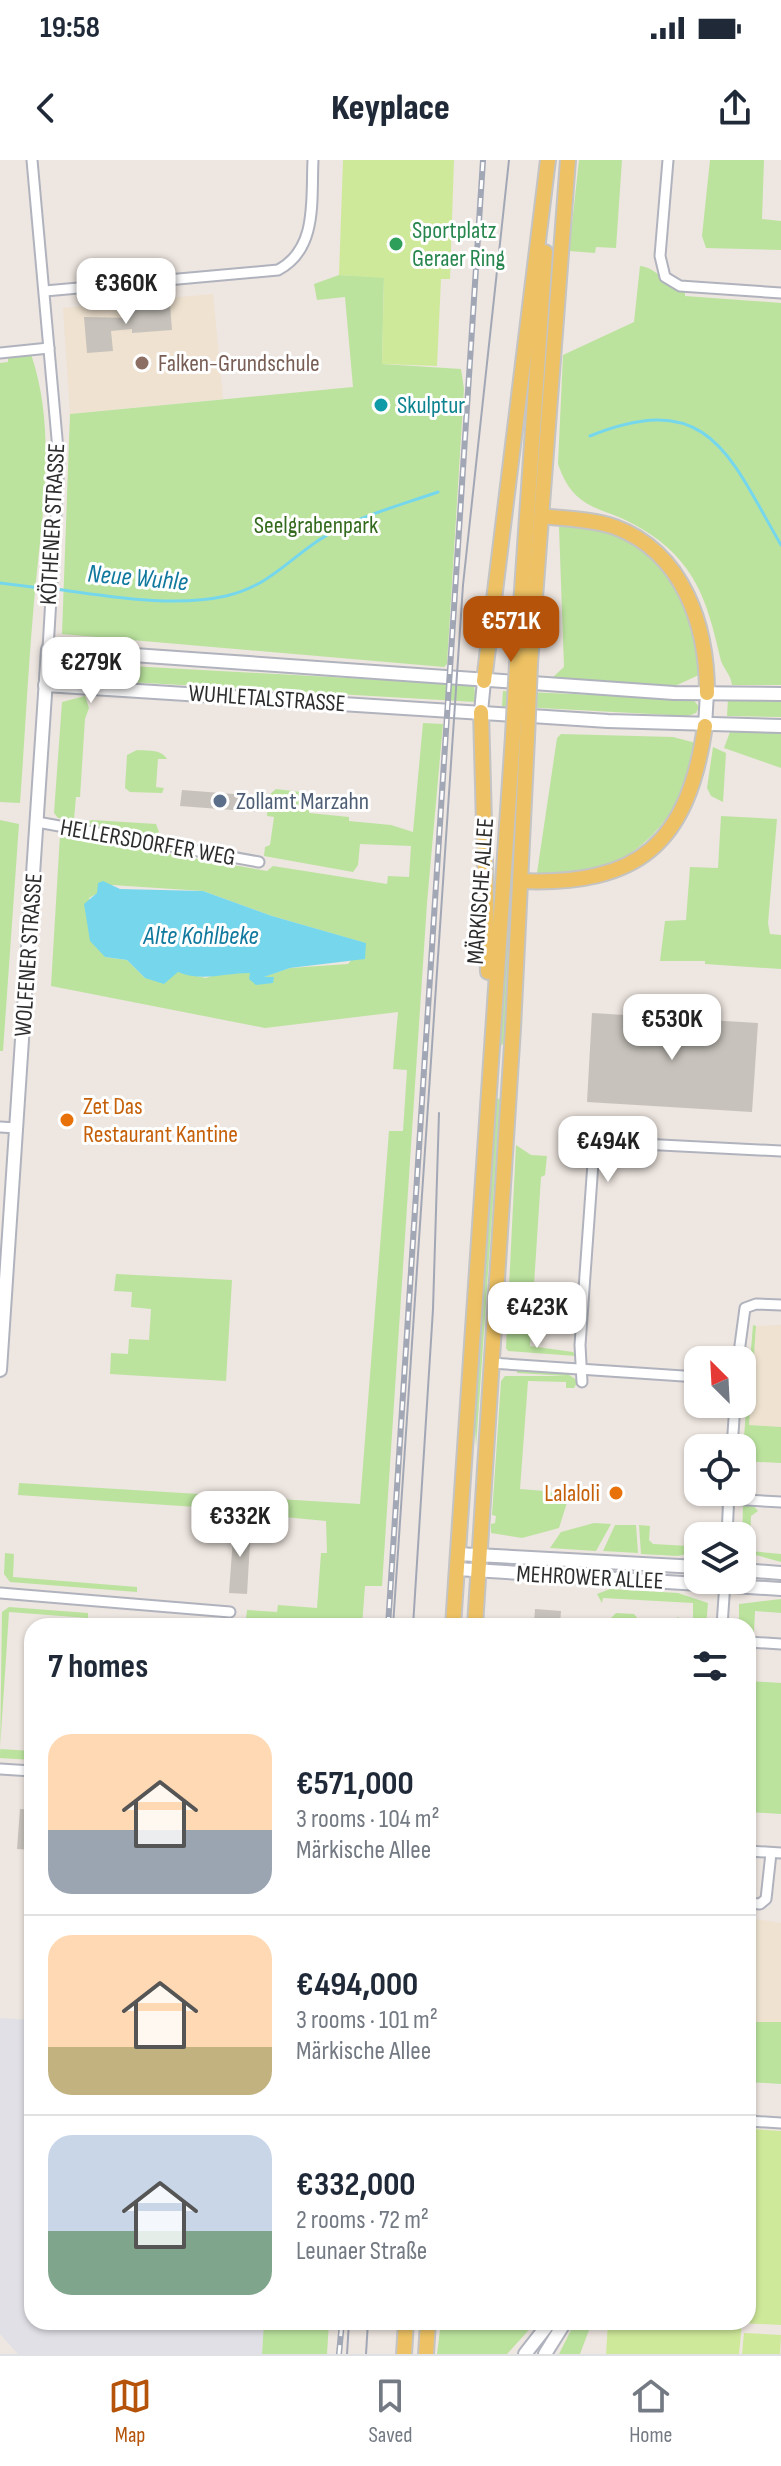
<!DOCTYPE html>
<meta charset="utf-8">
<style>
:root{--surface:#fff;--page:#f6f6f7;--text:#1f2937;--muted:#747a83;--line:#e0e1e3;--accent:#b45309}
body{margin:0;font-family:"Sofia Sans Condensed",sans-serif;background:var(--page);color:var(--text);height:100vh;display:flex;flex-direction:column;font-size:30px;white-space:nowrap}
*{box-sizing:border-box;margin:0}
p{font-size:26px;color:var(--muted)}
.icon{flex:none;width:44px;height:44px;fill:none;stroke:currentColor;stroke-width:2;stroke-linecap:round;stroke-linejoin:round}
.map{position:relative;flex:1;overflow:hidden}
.sheet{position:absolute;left:24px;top:1458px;width:732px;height:712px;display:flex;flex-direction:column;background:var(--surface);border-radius:24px;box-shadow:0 2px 6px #0004}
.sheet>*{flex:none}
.needle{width:52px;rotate:336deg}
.tools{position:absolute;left:684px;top:1186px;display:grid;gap:16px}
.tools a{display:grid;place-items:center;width:72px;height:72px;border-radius:16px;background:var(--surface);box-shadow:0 2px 6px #0004;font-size:40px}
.price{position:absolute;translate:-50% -68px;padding:0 18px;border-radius:16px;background:#fff;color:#222;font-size:26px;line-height:52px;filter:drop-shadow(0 2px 4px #0008)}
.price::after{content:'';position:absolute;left:50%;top:48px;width:24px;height:18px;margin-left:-12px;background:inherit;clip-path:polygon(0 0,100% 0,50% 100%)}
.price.on{background:var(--accent);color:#fff}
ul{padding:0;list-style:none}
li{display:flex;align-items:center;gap:24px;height:200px;padding:0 24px}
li+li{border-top:2px solid var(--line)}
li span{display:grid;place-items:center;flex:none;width:224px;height:160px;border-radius:24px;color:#555}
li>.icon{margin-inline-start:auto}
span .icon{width:96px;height:96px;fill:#fffc;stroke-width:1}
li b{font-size:34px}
h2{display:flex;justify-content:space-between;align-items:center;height:96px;padding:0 24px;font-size:34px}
.status{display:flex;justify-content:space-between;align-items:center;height:56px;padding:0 40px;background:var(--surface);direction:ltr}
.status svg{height:22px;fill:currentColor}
header{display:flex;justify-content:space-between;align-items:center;height:104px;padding:0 24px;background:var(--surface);font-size:36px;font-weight:800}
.menu{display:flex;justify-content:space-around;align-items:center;height:112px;border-top:2px solid var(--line);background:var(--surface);font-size:22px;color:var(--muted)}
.menu a{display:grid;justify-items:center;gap:4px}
.menu .on{color:var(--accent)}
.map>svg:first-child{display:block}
.industrial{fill:#e1e0e7}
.education{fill:#efe2d0}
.green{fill:#bbe39e;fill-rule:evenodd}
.pitch{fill:#cfe99a}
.water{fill:#76d7ec}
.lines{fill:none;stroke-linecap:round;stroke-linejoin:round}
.stream{stroke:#76d7ec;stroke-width:3}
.building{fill:#c7c2bb}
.street-casing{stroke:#b0b3bd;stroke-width:13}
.secondary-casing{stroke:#b0b3bd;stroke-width:16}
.primary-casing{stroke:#c4c4c4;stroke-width:18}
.street{stroke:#fff;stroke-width:9}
.secondary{stroke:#fff;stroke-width:12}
.primary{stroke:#eec264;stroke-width:14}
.tram{stroke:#a2a7b6;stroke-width:2}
.rail-casing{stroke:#a2a7b6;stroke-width:6}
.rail{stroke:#fff;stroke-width:3;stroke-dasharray:9;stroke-linecap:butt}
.primary-bridge-casing{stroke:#c4c4c4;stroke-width:18;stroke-linecap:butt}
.primary-bridge{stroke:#eec264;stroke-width:14}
.leisure-dot{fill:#2e9e5b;stroke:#fff;stroke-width:3}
.education-dot{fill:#8d6e63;stroke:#fff;stroke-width:3}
.culture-dot{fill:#0f9aa8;stroke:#fff;stroke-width:3}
.service-dot{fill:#5c6f8a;stroke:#fff;stroke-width:3}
.food-dot{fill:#e8710a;stroke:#fff;stroke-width:3}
.labels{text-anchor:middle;stroke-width:6;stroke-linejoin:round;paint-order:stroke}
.leisure-label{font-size:24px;fill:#27864d;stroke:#fff;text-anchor:start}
.education-label{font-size:24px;fill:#785e54;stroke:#fff;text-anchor:start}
.culture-label{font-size:24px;fill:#0d838f;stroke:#fff;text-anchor:start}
.street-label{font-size:24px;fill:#2d2d2d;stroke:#fff}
.park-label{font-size:24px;fill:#336a1d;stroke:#fff}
.service-label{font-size:24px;fill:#4e5e75;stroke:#fff;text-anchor:start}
.food-label{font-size:24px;fill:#c56008;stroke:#fff;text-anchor:start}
.water-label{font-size:26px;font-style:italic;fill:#11799d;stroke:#fff}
</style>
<div class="status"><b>19:58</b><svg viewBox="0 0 49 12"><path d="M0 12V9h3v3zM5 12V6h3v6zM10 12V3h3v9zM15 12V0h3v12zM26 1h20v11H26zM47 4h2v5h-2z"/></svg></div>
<header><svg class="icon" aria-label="back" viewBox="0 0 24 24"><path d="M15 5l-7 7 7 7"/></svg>Keyplace<svg class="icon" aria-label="share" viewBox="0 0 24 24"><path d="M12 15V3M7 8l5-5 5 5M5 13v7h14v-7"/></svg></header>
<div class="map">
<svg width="781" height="2194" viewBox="0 0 781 2194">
<rect width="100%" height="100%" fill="#eee6e0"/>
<polygon class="industrial" points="0,1858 32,1860 32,2162 264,2162 262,2194 18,2194 0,2174"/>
<g class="education">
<polygon points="213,134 223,239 70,254 63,148"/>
<polygon points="781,1165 781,1267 749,1265 756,1166"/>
<polygon points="748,1758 781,1763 781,1864 748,1862"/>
</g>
<g class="green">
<polygon points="579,0 622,0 616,88 596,87 595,93 569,91"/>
<polygon points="710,0 764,0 762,59 781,61 781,90 706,88 702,76"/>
<path d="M640,106C658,108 666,126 685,131V136L781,143V525H732C731,514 722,508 720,497C707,440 695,401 642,369C604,345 575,354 558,304L563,195L634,162Z"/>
<polygon points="339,115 384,117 382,204 461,209 464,229 447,504 444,507 62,474 70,254 353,227 345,137 317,140 314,124"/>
<path d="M31,194C58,274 41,360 34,442C28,509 25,576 20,643L0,642V203L8,202V196Z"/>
<polygon points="566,364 617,375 649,395 667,413 695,463 701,514 675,526 552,518 564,507 559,367"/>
<polygon points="94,504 474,525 476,542 93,520"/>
<polygon points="503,531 693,539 699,547 696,553 688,556 502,546"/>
<polygon points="85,536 89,548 85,559 80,637 76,637 74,659 58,658 54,653 62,542"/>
<polygon points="728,539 781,539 781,557 727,556"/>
<path d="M423,563L443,564L427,743L382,1426H365L362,1466H219L221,1459H246L247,1450L277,1452L278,1445L317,1448L321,1393H327L326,1361L284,1357V1353L18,1335L19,1323L360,1344L389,971H403L407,910L393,909L398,852L265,868L51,826L60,675L267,711L273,706L387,724L388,716L409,717L411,686L360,684L358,705L353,712L264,696L265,687L270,685L274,657L267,656L268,636L276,629L310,633L309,653L349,657V661L391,665L413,672ZM112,725L203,731L272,756L365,783L348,804L290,808L260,818L251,813H219L206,818L178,812L145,818L127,800L105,797L89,738Z"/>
<polygon points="781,571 781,608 724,588 730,572"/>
<path d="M561,574L673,577L696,583C687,660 619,729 537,713L557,578Z"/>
<polygon points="713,587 726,593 723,642 711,636 707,628"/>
<path d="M137,590C149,591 161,589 167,599H158L156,627L164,628L162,633L130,632L125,628L127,595Z"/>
<polygon points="721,656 777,659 768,763 770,774 781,775 781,809 705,804 705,801 660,801 665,761 686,760 690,707 718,708"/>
<polygon points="0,660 19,664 3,891 0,891"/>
<polygon points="92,660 156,664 159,672 149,678 87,666 86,662"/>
<polygon points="510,706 514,706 504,883 499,887"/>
<polygon points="493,938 500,939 476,1287 473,1235"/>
<polygon points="516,985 531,995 547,996 545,1015 541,1017 530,1186 573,1192 576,1196 508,1191 506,1188"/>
<polygon points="116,1114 232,1120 226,1221 110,1214 111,1193 128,1194 129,1179 149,1180 151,1149 131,1147 132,1132 114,1131"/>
<polygon points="753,1165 756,1166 749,1265 781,1267 781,1303 742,1301"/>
<polygon points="517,1209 565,1212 578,1221 574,1228 566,1228 566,1222 528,1221 520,1329 570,1333 559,1368 522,1378 491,1373 491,1364 495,1363 496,1356 492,1355 501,1221 505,1216 566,1216 517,1213"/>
<polygon points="743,1344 752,1344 758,1351 751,1356 750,1391 781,1394 781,1402 742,1391"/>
<polygon points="594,1363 611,1364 596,1391 550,1388 561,1372"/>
<polygon points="615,1365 636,1365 638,1393 603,1391"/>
<polygon points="639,1365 650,1366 649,1380 653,1384 689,1386 690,1381 698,1382 698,1392 677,1396 641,1394"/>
<polygon points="5,1393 14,1394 13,1417 137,1427 137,1432 10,1422 4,1414"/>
<polygon points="610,1429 678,1433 708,1443 706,1466 693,1466 693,1443 603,1438 602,1443 597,1434"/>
<polygon points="781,1439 781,1453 755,1451 754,1472 748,1471 748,1466 739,1466 739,1444"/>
<polygon points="9,1447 88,1453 88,1458 9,1452 0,1589 32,1591 32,1600 0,1598 2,1452"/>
<polygon points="616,1453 634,1454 638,1459 670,1462 678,1457 684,1466 612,1466 610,1459"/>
<polygon points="748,1521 781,1523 781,1654 748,1652"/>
<polygon points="748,1862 781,1862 781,1924 748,1922"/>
<polygon points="264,2162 329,2162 327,2194 262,2194"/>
<polygon points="441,2162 536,2162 507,2194 437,2194"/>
<polygon points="575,2162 592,2162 580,2194 559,2194"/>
</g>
<g class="pitch">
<polygon points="343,0 454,0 450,119 441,119 437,206 382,204 384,118 339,115"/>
<polygon points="753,1969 781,1971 781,2165 742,2163 739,2194 606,2194 608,2162 748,2162 748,1971"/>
<polygon points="744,2173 781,2175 780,2194 742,2194"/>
</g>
<path class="water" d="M103,721L120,729L203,731L272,756L366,783L365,799L290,808L264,817H274L273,823L256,825L249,819L250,813C225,813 201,822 178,812L164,824L145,818L127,800L105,797L90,781L84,744L97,733L98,723Z"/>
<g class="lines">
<g class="stream">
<path d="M590,276C709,228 729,295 781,385"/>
<polyline points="0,423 48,429"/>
<path d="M55,429C109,436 172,448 226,436C268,426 286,402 319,380C355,357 398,346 438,332"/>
</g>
</g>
<g class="building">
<polygon points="170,144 172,170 132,173 132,169 111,171 113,191 87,193 84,157 130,158 130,148"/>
<polygon points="182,630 259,636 258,652 180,646"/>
<polygon points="592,853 758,863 752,952 587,942"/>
<polygon points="234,1364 251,1365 247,1434 229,1433"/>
<polygon points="535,1449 561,1451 560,1464 534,1463"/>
<polygon points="20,1649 32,1650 32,1690 17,1689"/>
</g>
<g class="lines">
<g class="street-casing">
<g id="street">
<polyline points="32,0 59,301 48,489"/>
<polyline points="668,0 660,96 665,117 680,126 781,133"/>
<path d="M45,131L278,110C318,89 311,40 313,0"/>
<polyline points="0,193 49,188"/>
<polyline points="37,662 259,702"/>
<polyline points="0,967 16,968"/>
<polyline points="738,1200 745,1148 756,1144 781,1145"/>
<polyline points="491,1203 698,1217"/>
<polyline points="582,1222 580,1185 594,989 602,982 781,991"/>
<polyline points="732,1288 735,1244"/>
<polyline points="729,1339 781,1342"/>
<polyline points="727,1376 729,1332"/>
<polyline points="0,1433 230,1452"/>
<polyline points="722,1466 725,1422"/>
<polyline points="748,1482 781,1484"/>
<polyline points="0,1609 32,1611"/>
<polyline points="748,1691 781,1693"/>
<polyline points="748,1743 760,1744 766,1739 771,1693"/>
<polyline points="748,1961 781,1963"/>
</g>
</g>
<g class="secondary-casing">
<g id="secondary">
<polyline points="45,525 608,561 781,566"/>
<polyline points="481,552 484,521"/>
<polyline points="705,566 707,533"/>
<polyline points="0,1210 48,489 674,533 781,534"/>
<polyline points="457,1394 698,1407"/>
<polyline points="457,1409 781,1429"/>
<polyline points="742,1410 781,1413"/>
<polyline points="525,2194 550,2162"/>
<polyline points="545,2194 565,2162"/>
</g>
</g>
<g class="primary-casing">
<g id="primary">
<path d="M542,356C566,359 592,359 615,367C684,393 707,466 707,533"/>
<polyline points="517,504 545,92"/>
<polyline points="530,504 568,0"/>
<polyline points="484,521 548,0"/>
<polyline points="481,552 488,812"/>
<path d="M520,721C640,726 688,683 705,566"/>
<polyline points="453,1466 513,576"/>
<polyline points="475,1466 513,868 527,578"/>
<polyline points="404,2194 406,2162"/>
<polyline points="426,2194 428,2162"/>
</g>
</g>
<use href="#street" class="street"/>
<use href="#secondary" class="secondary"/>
<use href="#primary" class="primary"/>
<g class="tram">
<polyline points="393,1466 463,425 509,0"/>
<polyline points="413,1466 433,1149 439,953"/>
<polyline points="347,2194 349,2162"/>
<polyline points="366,2194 368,2162"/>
</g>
<g class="rail-casing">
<g id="rail">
<polyline points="388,1466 483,0"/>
<polyline points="339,2194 342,2162"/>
</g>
</g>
<use href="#rail" class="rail"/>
<g class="primary-bridge-casing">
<g id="primary-bridge">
<polyline points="513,576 517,504"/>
<polyline points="527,578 530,504"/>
</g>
</g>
<use href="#primary-bridge" class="primary-bridge"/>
</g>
<circle class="leisure-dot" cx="396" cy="84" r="8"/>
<circle class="education-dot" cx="142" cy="203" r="8"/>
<circle class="culture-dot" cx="381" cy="245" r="8"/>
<circle class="service-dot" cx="220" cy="641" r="8"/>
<g class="food-dot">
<circle cx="67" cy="960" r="8"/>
<circle cx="616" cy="1333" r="8"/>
</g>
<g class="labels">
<g class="leisure-label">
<text x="412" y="78">Sportplatz<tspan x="412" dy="28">Geraer Ring</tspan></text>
</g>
<g class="education-label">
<text x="158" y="211">Falken-Grundschule</text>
</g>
<g class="culture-label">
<text x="397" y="253">Skulptur</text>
</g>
<g class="street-label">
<text transform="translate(52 364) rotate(-87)" y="8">KÖTHENER STRASSE</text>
<text transform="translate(267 538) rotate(4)" y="8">WUHLETALSTRASSE</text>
<text transform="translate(148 682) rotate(10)" y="8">HELLERSDORFER WEG</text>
<text transform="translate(480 731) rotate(-86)" y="8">MÄRKISCHE ALLEE</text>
<text transform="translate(28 795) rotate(-86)" y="8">WOLFENER STRASSE</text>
<text transform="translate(590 1417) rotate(3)" y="8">MEHROWER ALLEE</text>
</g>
<g class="park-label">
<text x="316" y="373">Seelgrabenpark</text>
</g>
<g class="service-label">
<text x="236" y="649">Zollamt Marzahn</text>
</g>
<g class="food-label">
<text x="83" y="954">Zet Das<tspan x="83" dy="28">Restaurant Kantine</tspan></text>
<text x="600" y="1341" text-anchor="end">Lalaloli</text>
</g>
<g class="water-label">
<text transform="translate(138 417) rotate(5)" y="9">Neue Wuhle</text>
<text x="201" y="784">Alte Kohlbeke</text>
</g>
</g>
</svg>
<div class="tools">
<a><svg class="needle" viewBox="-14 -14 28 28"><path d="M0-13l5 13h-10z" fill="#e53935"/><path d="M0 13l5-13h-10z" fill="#747a83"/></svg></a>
<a><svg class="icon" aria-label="locate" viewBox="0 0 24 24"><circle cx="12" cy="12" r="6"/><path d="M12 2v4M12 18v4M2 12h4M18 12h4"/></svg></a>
<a><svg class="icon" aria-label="layers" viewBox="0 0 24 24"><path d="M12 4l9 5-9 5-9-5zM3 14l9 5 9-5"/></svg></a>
</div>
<b class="price" style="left:126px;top:166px">€360K</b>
<b class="price on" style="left:511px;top:504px">€571K</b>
<b class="price" style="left:91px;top:545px">€279K</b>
<b class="price" style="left:672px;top:902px">€530K</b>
<b class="price" style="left:608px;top:1024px">€494K</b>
<b class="price" style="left:537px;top:1190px">€423K</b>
<b class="price" style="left:240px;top:1399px">€332K</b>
<section class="sheet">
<h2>7 homes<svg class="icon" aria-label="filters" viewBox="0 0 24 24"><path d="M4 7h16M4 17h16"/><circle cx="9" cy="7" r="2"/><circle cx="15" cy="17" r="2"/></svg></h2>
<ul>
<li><span style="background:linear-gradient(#ffd9b3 60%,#9aa5b1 0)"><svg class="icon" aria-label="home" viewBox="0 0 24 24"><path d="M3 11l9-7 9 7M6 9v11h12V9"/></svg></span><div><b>€571,000</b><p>3 rooms · 104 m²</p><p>Märkische Allee</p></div></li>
<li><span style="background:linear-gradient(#ffd9b3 70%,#c2b280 0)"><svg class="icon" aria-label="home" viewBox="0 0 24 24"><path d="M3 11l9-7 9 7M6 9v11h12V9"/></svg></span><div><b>€494,000</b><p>3 rooms · 101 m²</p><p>Märkische Allee</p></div></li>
<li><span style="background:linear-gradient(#c9d6e8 60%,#7fa58c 0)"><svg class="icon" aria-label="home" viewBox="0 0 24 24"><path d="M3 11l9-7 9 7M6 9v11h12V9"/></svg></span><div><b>€332,000</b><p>2 rooms · 72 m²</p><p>Leunaer Straße</p></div></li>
</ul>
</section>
</div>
<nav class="menu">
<a class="on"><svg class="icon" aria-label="map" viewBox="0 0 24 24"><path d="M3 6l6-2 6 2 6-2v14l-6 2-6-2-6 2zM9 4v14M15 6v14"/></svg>Map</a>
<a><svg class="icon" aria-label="saved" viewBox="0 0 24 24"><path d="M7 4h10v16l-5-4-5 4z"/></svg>Saved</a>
<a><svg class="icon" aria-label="home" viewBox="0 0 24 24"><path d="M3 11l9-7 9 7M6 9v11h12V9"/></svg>Home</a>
</nav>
